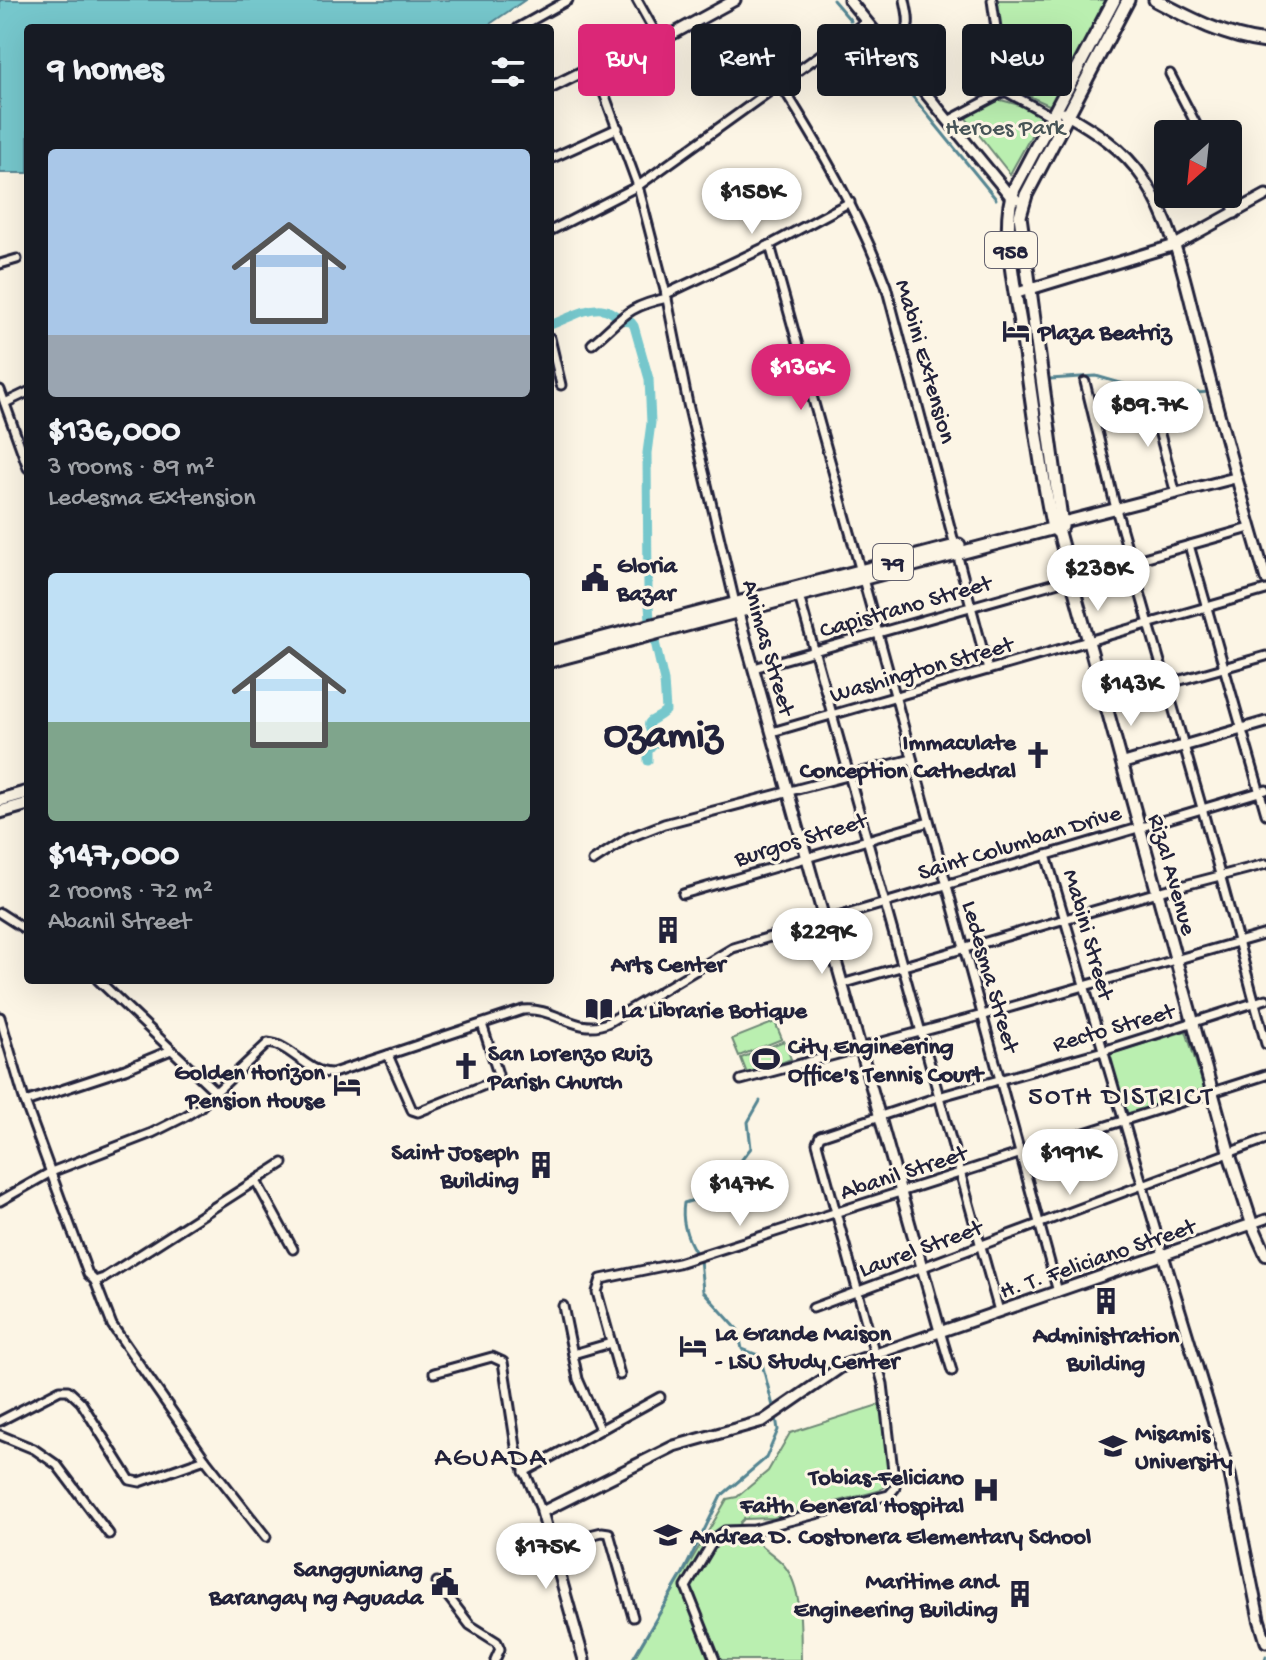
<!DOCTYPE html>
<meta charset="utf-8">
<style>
:root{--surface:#171b24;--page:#242831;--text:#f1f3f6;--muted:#9ea1a6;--accent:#db2777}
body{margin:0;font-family:"Gochi Hand",sans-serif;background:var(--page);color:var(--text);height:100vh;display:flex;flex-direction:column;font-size:30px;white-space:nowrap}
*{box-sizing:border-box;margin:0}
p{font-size:26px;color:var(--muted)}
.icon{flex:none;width:44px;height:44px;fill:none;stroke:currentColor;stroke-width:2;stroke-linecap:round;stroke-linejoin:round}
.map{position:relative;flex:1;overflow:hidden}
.drawer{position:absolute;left:24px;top:24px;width:530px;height:960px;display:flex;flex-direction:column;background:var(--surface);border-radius:8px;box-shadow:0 8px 32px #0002}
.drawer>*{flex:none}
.hud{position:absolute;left:578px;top:24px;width:568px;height:72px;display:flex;gap:16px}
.needle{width:52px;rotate:207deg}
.tools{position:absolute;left:1154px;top:120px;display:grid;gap:16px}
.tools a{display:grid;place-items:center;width:88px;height:88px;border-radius:8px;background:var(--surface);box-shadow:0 8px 32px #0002;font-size:40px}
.price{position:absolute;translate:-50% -68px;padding:0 18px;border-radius:28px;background:#fff;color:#222;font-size:26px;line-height:52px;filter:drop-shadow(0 2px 4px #0008)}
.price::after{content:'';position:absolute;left:50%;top:48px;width:24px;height:18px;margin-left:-12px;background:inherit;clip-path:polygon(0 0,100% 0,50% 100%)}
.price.active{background:var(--accent);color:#fff}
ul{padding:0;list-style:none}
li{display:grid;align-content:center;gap:16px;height:424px;padding:0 24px}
li span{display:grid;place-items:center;height:248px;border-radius:8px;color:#555}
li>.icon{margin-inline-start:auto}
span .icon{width:144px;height:144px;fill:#fffc;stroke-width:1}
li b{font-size:34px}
h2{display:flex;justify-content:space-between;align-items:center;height:96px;padding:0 24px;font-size:34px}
.chip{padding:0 28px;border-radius:8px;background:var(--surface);box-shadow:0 8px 32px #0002;font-size:28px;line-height:72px}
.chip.active{background:var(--accent);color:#fff}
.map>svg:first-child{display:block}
.green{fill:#baefb0;stroke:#6e8876;stroke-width:2}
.water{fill:#76c7cc;stroke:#548592;stroke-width:2}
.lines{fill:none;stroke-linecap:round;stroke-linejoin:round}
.stream{stroke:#548592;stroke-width:3}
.canal{stroke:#76c7cc;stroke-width:9}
.minor-casing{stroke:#22223b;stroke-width:13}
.tertiary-casing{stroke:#22223b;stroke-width:15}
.secondary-casing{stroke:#22223b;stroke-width:16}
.primary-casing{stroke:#22223b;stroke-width:17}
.minor{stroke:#fcf5e5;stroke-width:7}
.tertiary{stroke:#fcf5e5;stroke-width:9}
.secondary{stroke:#fcf5e5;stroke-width:10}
.primary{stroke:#fcf5e5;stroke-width:11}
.labels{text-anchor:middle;stroke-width:6;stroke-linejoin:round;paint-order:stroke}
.shield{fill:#fcf5e5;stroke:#63616e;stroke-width:2}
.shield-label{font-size:22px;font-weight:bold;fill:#22223b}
.park-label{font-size:24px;fill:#485558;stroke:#fcf5e5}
.poi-label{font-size:24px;font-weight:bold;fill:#22223b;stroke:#fcf5e5;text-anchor:start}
.street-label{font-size:24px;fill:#22223b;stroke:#fcf5e5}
.quarter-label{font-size:28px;letter-spacing:2px;fill:#22223b;stroke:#fcf5e5}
.town-label{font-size:40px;font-weight:bold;fill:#22223b;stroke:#fcf5e5}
</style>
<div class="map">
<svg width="1266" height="1660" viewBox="0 0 1266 1660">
<rect width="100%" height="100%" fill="#fcf5e5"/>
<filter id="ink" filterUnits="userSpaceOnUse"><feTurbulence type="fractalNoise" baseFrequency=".0125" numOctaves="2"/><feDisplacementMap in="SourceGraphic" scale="16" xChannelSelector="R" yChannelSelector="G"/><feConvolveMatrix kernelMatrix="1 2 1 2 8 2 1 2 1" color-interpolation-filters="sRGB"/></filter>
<g filter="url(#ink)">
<g class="green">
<polygon points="997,0 1106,0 1051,106 1009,87 1002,50"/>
<polygon points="1001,100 1023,106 1042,116 1010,174 965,117 986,105"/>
<polygon points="775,1022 782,1039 739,1056 732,1039"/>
<polygon points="1186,1031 1205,1091 1126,1115 1106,1055"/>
<polygon points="784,1041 791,1059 748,1076 741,1058"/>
<path d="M878,1405L883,1407L891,1483L878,1491L774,1518L744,1519L740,1523C749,1539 767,1549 781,1562C804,1585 800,1630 801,1660H633L727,1499L737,1497L768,1471L790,1433Z"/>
</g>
<polygon class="water" points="0,0 525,0 484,28 28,28 28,173 0,173"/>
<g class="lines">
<g class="stream">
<polyline points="833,0 851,21"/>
<polyline points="861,33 996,199"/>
<polyline points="1050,379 1096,376 1141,389 1183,394 1209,392"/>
<path d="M696,1253C686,1237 681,1221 684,1203L694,1200L712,1204C740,1189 727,1183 738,1165C742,1159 747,1153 751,1148L748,1122L760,1101"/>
<polyline points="700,1259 703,1291 738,1330 742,1349 760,1356 774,1410"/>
<polyline points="632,1660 683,1573 721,1496 766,1458 778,1430 776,1417"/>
<polyline points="1265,1660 1266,1656"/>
</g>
<g class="canal">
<path d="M550,325C566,320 585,307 602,309C614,310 618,322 631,322L634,326L649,379L651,423L647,453L648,590L650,620"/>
<path d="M648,761V751L656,742C642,716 649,726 666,711L664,681L655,642"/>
</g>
<g class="minor-casing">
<g id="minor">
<polyline points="637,0 660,41"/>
<polyline points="992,0 1005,91"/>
<polyline points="518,28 568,0"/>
<path d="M888,48C911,31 911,28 905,0"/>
<polyline points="594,66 638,186 666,294 688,404 735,603"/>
<polyline points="1170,74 1201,134"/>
<path d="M780,83C821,148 859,214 886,286L988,670"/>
<polyline points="1005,91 1064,123"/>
<polyline points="948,121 1005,91"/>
<polyline points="550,159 618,128"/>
<polyline points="1228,194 1235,214"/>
<polyline points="550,231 638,186 867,21"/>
<polyline points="770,245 878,633 1058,1292"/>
<polyline points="0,264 17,259"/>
<polyline points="666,294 770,245 850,202"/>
<polyline points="550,338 561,385"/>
<path d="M592,344C623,318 625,307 667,298"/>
<polyline points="1085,382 1116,509 1202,808 1266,1044"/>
<polyline points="0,390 28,468"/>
<polyline points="1150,397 1176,494"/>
<polyline points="5,403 28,392"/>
<polyline points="1189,545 1266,814"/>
<polyline points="799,596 999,1311"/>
<polyline points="754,668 1250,528"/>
<polyline points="1106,701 1266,656"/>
<polyline points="772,732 1266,590"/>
<polyline points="1046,855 1163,1255"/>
<polyline points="593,861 628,838 664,824 912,759"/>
<polyline points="683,894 929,822"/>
<polyline points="0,913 28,931"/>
<polyline points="98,980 216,1092"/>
<polyline points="842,984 1158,892 1266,864"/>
<polyline points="0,1017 25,1102 88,1274 95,1281 104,1278 283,1163"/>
<polyline points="388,1055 412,1110 418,1112 497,1080 498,1074 482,1024"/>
<polyline points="741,1080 983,1015 1266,934"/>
<polyline points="25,1102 125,1069 171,1050"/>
<polyline points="256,1181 293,1249"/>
<path d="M0,1201L51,1172L152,1133L184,1117L199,1108L268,1043C292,1045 307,1074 333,1073L523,1010C554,1006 578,1037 609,1022L733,948L1266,790"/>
<polyline points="1252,1224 1266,1219"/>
<polyline points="95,1281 112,1325 205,1459"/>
<polyline points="563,1306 578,1379 600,1429"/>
<polyline points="813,1308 1266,1139"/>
<polyline points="940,1331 952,1371"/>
<polyline points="573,1354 611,1343"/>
<polyline points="434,1373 492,1357 503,1362 517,1453 542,1512"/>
<polyline points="620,1375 597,1292 601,1279 678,1263 1266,1075"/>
<polyline points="0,1421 60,1390 68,1390 81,1402 130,1480 140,1482 205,1459 266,1537"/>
<polyline points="0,1435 34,1449 57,1465 109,1534"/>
<polyline points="524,1472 660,1397"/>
<polyline points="550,1545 602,1532 609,1533 633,1617"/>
<polyline points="437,1582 470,1625 497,1642 500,1649 495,1660"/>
<polyline points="715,1660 686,1587 715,1538 725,1531 754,1530 889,1495 895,1488 883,1384 817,1143 820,1136 938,1097 1103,1051 1266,999"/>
</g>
</g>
<g class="tertiary-casing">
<g id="tertiary">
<polyline points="849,0 1011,197 1016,199"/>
<polyline points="550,88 594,66 660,41 735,0"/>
<path d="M1064,113C1094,130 1124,149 1143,178C1178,230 1188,296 1204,356C1223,431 1244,505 1266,579"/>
<polyline points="1017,293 1175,245 1266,195"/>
<polyline points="1061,519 1067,521 1235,478"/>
<polyline points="736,606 940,1331"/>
<polyline points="1124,763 1266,722"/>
<polyline points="1163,1255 1230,1475 1259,1619 1266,1642"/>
<polyline points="584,1660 542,1512 674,1446 763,1421 844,1365 1252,1224"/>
</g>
</g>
<g class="secondary-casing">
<polyline id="secondary" points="1053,528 1059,534 1229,1153 1252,1224 1266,1255"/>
</g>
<g class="primary-casing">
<g id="primary">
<path d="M1155,0C1191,19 1225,37 1266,42"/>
<path d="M1053,528C1040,468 1033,407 1024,347C1018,304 999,228 1014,189L1114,0"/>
<polyline points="550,652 959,545"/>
<polyline points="550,661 1062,526 1020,216 1026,195 1128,0"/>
<polyline points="0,800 28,792"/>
<polyline points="0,812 28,804"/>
</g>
</g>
<use href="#minor" class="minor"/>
<use href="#tertiary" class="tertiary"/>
<use href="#secondary" class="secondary"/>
<use href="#primary" class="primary"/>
</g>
</g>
<defs>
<g id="hotel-bare" transform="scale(2.16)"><path d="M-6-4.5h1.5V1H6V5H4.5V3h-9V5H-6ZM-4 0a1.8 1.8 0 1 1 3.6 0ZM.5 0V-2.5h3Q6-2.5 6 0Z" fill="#22223b" stroke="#fcf5e5" stroke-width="2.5" paint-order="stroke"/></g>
<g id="civic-bare" transform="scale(2.16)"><path d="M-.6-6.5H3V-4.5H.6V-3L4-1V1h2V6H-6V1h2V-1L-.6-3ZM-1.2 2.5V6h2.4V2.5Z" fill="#22223b" stroke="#fcf5e5" stroke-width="2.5" paint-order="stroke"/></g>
<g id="church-bare" transform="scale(2.16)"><path d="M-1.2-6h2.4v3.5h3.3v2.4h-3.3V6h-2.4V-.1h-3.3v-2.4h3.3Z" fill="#22223b" stroke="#fcf5e5" stroke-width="2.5" paint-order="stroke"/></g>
<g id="building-bare" transform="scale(2.16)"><path d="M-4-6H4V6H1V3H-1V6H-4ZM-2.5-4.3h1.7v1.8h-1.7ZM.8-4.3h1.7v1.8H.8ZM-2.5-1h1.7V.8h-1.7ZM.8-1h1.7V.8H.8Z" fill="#22223b" stroke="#fcf5e5" stroke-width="2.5" paint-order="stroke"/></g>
<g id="library-bare" transform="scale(2.16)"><path d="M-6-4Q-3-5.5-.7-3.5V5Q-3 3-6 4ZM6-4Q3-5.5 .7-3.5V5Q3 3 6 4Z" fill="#22223b" stroke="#fcf5e5" stroke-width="2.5" paint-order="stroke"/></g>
<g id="stadium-bare" transform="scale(2.16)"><path d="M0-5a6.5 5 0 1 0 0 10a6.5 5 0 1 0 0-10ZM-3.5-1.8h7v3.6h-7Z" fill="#22223b" stroke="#fcf5e5" stroke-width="2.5" paint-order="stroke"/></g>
<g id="university-bare" transform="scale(2.16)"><path d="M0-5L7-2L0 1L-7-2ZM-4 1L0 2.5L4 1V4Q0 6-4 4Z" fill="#22223b" stroke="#fcf5e5" stroke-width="2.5" paint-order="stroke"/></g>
<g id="hospital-bare" transform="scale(2.16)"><path d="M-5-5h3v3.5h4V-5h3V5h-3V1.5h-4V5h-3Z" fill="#22223b" stroke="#fcf5e5" stroke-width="2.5" paint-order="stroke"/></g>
<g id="school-bare" transform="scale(2.16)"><path d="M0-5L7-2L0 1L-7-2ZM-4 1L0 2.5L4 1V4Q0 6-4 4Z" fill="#22223b" stroke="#fcf5e5" stroke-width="2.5" paint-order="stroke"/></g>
</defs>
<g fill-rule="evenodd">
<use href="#hotel-bare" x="1016" y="331"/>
<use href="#civic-bare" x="595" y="578"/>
<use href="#church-bare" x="1038" y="755"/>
<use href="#building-bare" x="668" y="930"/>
<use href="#library-bare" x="599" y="1009"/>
<use href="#stadium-bare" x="766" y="1059"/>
<use href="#church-bare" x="466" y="1066"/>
<use href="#hotel-bare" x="347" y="1085"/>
<use href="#building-bare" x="541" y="1165"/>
<use href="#building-bare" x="1106" y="1301"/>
<use href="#hotel-bare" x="693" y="1346"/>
<use href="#university-bare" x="1113" y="1446"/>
<use href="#hospital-bare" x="986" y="1490"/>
<use href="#school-bare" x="668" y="1535"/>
<use href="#civic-bare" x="445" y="1582"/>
<use href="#building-bare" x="1020" y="1594"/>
</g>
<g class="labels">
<g class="shield">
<rect x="985" y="232" width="52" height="36" rx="6"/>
<rect x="873" y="544" width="40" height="36" rx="6"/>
</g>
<g class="shield-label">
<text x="1011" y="258">958</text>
<text x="893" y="570">79</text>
</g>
<g class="park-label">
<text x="1005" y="134">Heroes Park</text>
</g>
<g class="poi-label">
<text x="1038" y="339">Plaza Beatriz</text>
<text x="617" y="572">Gloria<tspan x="617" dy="28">Bazar</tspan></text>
<text x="1016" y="749" text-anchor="end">Immaculate<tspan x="1016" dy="28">Conception Cathedral</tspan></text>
<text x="668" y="971" text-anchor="middle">Arts Center</text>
<text x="621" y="1017">La Librarie Botique</text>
<text x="788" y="1053">City Engineering<tspan x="788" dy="28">Office's Tennis Court</tspan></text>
<text x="488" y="1060">San Lorenzo Ruiz<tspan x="488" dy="28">Parish Church</tspan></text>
<text x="325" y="1079" text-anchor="end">Golden Horizon<tspan x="325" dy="28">Pension House</tspan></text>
<text x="519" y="1159" text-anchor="end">Saint Joseph<tspan x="519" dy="28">Building</tspan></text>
<text x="715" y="1340">La Grande Maison<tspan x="715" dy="28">- LSU Study Center</tspan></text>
<text x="1106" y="1342" text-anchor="middle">Administration<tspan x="1106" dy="28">Building</tspan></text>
<text x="1135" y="1440">Misamis<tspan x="1135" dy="28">University</tspan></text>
<text x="964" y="1484" text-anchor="end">Tobias-Feliciano<tspan x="964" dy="28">Faith General Hospital</tspan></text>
<text x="690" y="1543">Andrea D. Costonera Elementary School</text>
<text x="423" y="1576" text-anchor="end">Sangguniang<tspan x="423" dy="28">Barangay ng Aguada</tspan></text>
<text x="998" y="1588" text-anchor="end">Maritime and<tspan x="998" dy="28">Engineering Building</tspan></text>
</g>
<g class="street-label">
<text transform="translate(927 361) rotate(74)" y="8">Mabini Extension</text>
<text transform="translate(905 605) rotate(-16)" y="8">Capistrano Street</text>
<text transform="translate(770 647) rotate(74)" y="8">Animas Street</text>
<text transform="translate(921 668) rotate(-16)" y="8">Washington Street</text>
<text transform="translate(800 838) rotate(-17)" y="8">Burgos Street</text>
<text transform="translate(1019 841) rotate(-17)" y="8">Saint Columban Drive</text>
<text transform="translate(1174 874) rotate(74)" y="8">Rizal Avenue</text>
<text transform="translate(1090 934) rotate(74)" y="8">Mabini Street</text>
<text transform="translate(992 976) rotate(74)" y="8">Ledesma Street</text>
<text transform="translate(1113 1026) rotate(-16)" y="8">Recto Street</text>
<text transform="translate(903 1171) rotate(-18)" y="8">Abanil Street</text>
<text transform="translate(920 1247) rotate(-20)" y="8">Laurel Street</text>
<text transform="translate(1097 1257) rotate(-19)" y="8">H. T. Feliciano Street</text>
</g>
<g class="quarter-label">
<text x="1121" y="1104">50TH DISTRICT</text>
<text x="491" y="1465">AGUADA</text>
</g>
<g class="town-label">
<text x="663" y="745">Ozamiz</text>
</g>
</g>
</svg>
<div class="tools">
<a><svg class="needle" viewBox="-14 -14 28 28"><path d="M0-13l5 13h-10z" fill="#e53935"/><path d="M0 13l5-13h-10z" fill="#9ea1a6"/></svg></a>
</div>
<b class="price" style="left:752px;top:236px">$158K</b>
<b class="price active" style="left:801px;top:412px">$136K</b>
<b class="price" style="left:1148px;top:449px">$89.7K</b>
<b class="price" style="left:1098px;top:613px">$238K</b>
<b class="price" style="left:1131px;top:728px">$143K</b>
<b class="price" style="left:822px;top:976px">$229K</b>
<b class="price" style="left:1070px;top:1197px">$191K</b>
<b class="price" style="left:740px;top:1228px">$147K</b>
<b class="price" style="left:546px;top:1591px">$175K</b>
<div class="hud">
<a class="chip active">Buy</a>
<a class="chip">Rent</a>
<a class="chip">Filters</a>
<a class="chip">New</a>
</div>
<section class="drawer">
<h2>9 homes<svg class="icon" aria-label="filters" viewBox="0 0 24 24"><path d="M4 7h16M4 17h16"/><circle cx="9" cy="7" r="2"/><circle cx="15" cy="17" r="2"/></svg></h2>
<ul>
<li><span style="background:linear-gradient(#a9c7e8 75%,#9aa5b1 0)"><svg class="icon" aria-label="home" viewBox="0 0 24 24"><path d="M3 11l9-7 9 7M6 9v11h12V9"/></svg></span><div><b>$136,000</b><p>3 rooms · 89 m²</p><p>Ledesma Extension</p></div></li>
<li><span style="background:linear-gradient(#bfe0f5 60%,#7fa58c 0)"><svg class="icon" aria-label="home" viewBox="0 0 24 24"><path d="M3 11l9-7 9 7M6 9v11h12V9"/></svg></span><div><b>$147,000</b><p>2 rooms · 72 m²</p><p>Abanil Street</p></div></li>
</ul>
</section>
</div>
